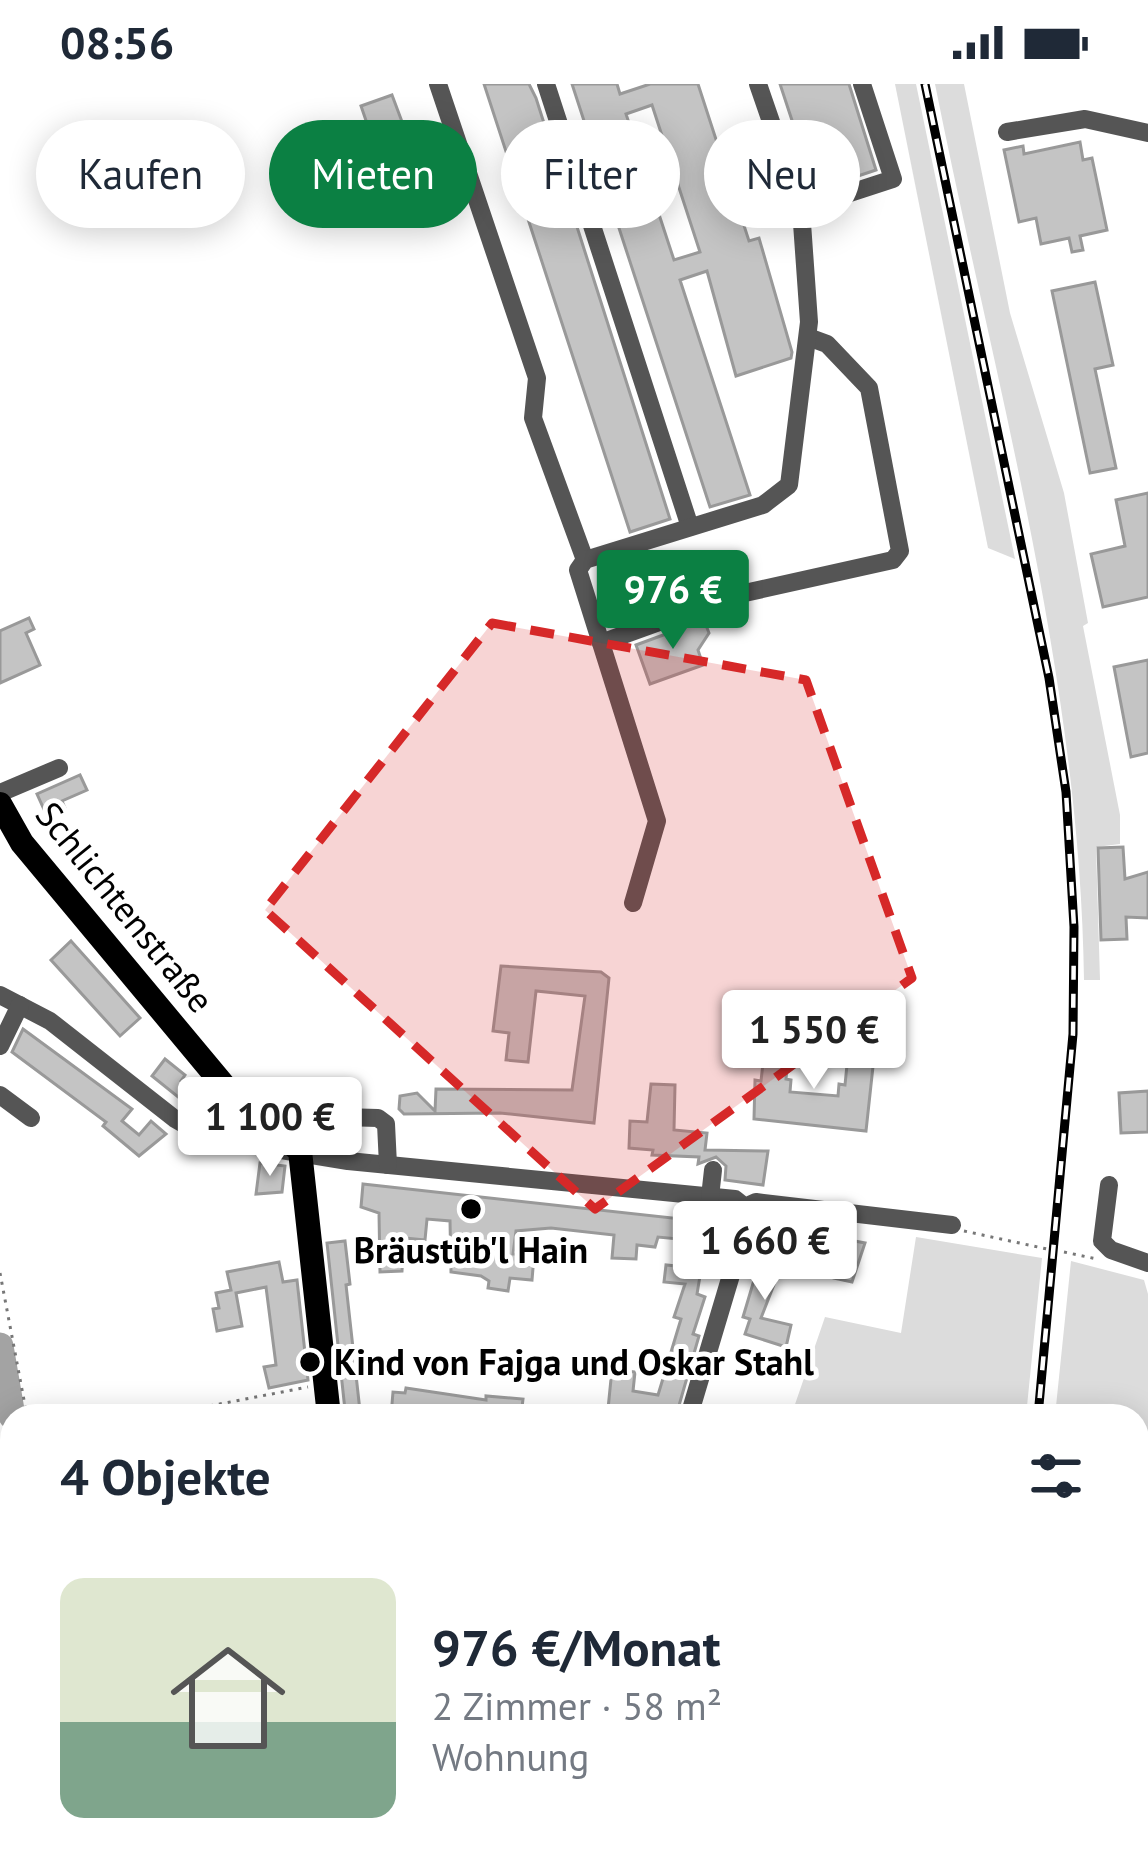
<!DOCTYPE html>
<html lang="de">
<meta charset="utf-8">
<style>
:root{--surface:#fff;--page:#f6f6f7;--text:#1f2937;--muted:#747a83;--line:#e0e1e3;--accent:#0b8043}
body{margin:0;font-family:"PT Sans",sans-serif;background:var(--page);color:var(--text);height:100vh;display:flex;flex-direction:column;font-size:45px;white-space:nowrap}
*{box-sizing:border-box;margin:0}
p{font-size:39px;color:var(--muted)}
.icon{flex:none;width:66px;height:66px;fill:none;stroke:currentColor;stroke-width:2;stroke-linecap:round;stroke-linejoin:round}
.map{position:relative;flex:1;overflow:hidden}
.panel{position:absolute;left:0px;top:1320px;width:1149px;height:471px;display:flex;flex-direction:column;background:var(--surface);border-radius:36px 36px 0 0;box-shadow:0 6px 30px #0003}
.panel>*{flex:none}
.top-card{position:absolute;left:36px;top:36px;width:1077px;height:108px;display:flex;gap:24px}
.price{position:absolute;translate:-50% -102px;padding:0 27px;border-radius:12px;background:#fff;color:#222;font-size:39px;line-height:78px;filter:drop-shadow(0 3px 6px #0008)}
.price::after{content:'';position:absolute;left:50%;top:72px;width:36px;height:27px;margin-left:-18px;background:inherit;clip-path:polygon(0 0,100% 0,50% 100%)}
.price.selected{background:var(--accent);color:#fff}
ul{padding:0;list-style:none}
li{display:flex;align-items:center;gap:36px;height:300px;padding:0 60px}
li+li{border-top:3px solid var(--line)}
li span{display:grid;place-items:center;flex:none;width:336px;height:240px;border-radius:24px;color:#555}
li>.icon{margin-inline-start:auto}
span .icon{width:144px;height:144px;fill:#fffc;stroke-width:1}
li b{font-size:51px}
h2{display:flex;justify-content:space-between;align-items:center;height:144px;padding:0 60px;font-size:51px}
.pill{padding:0 42px;border-radius:54px;background:var(--surface);box-shadow:0 6px 30px #0003;font-size:42px;line-height:108px}
.pill.selected{background:var(--accent);color:#fff}
.status{display:flex;justify-content:space-between;align-items:center;height:84px;padding:0 60px;background:var(--surface);direction:ltr}
.status svg{height:33px;fill:currentColor}
.map>svg:first-child{display:block}
.green{fill:#dcdcdc}
.lines{fill:none;stroke-linecap:round;stroke-linejoin:round}
.river{stroke:#a3a3a3;stroke-width:27}
.building{fill:#c4c4c4;stroke:#999;stroke-width:3;fill-rule:evenodd}
.minor-tunnel{stroke:#d9d9d9;stroke-width:18;stroke-dasharray:18 9;stroke-linecap:butt}
.path{stroke:#777;stroke-width:3;stroke-dasharray:3 6;stroke-linecap:butt}
.minor{stroke:#555;stroke-width:18}
.major{stroke:#000;stroke-width:24}
.rail-casing{stroke:#000;stroke-width:9}
.rail{stroke:#fff;stroke-width:4.5;stroke-dasharray:14;stroke-linecap:butt}
.marked{fill:#d62828;fill-opacity:0.2;stroke:#d62828;stroke-width:9;stroke-dasharray:24 15;stroke-linejoin:round}
.poi-dot{fill:#000;stroke:#fff;stroke-width:4.5}
.labels{text-anchor:middle;stroke-width:10;stroke-linejoin:round;paint-order:stroke}
.street-label{font-size:36px;fill:#000;stroke:#fff}
.poi-label{font-size:36px;font-weight:bold;fill:#000;stroke:#fff}
</style>
<div class="status"><b>08:56</b><svg viewBox="0 0 49 12"><path d="M0 12V9h3v3zM5 12V6h3v6zM10 12V3h3v9zM15 12V0h3v12zM26 1h20v11H26zM47 4h2v5h-2z"/></svg></div>
<div class="map">
<svg width="1148" height="1790" viewBox="0 0 1148 1790">
<rect width="100%" height="100%" fill="#fff"/>
<g class="green">
<polygon points="895,0 916,0 1015,475 988,464"/>
<path d="M935,0H964L1010,229L1064,409L1088,539L1083,542L1120,731V760L1096,763L1100,896H1084C1080,592 994,296 935,0Z"/>
<polygon points="916,1153 1042,1174 1026,1332 791,1332 825,1233 901,1249"/>
<polygon points="1071,1177 1144,1196 1148,1210 1148,1790 1001,1790 1002,1779 1137,1779 1137,1332 1055,1332"/>
<polygon points="764,1779 961,1779 959,1790 801,1790"/>
</g>
<g class="lines">
<g class="river">
<polyline points="0,1262 12,1332"/>
<polyline points="137,1790 141,1779"/>
</g>
</g>
<g class="building">
<polygon points="484,0 529,0 536,14 670,435 630,448"/>
<path d="M572,0H617L620,10L650,0H698L749,157L759,154L792,268L791,274L736,292L707,187L680,196L750,411L710,423ZM652,21L700,168L674,176L626,30Z"/>
<polygon points="780,0 849,0 876,86 843,97 840,88 812,97"/>
<polygon points="392,11 404,43 372,54 361,22"/>
<polygon points="1080,58 1083,76 1092,74 1107,146 1080,152 1083,166 1072,168 1069,154 1041,160 1036,134 1019,138 1004,66 1023,62 1024,70"/>
<polygon points="1095,198 1113,281 1095,285 1116,384 1090,389 1052,207"/>
<polygon points="1148,409 1148,513 1103,523 1091,470 1125,462 1116,416"/>
<polygon points="29,534 34,545 26,549 40,581 0,599 0,547"/>
<polygon points="704,536 709,549 698,566 703,581 650,600 636,561"/>
<polygon points="1148,576 1148,669 1131,673 1114,583"/>
<polygon points="80,691 87,706 62,717 65,724 47,732 37,710"/>
<polygon points="1123,763 1125,795 1148,788 1148,834 1126,833 1127,855 1101,856 1098,764"/>
<polygon points="71,857 140,934 120,952 51,876"/>
<polygon points="501,882 601,888 609,894 594,1039 500,1029 404,1030 399,1025 400,1012 417,1009 435,1027 436,1005 572,1006 585,912 536,907 528,978 506,976 509,949 493,947"/>
<polygon points="23,945 132,1025 122,1037 139,1051 151,1037 166,1050 139,1072 103,1042 106,1038 12,968"/>
<polygon points="766,953 790,955 786,995 791,996 790,1008 838,1012 839,1000 845,1001 849,961 875,964 866,1047 754,1035 755,996 761,997"/>
<polygon points="165,975 185,991 181,997 205,1016 210,1010 220,1022 208,1037 152,992"/>
<polygon points="651,1000 675,1001 674,1046 707,1049 705,1066 768,1067 763,1101 725,1096 726,1082 716,1073 698,1080 699,1073 652,1071 653,1066 629,1064 630,1037 647,1038"/>
<polygon points="1148,1007 1148,1048 1121,1049 1119,1009"/>
<polygon points="260,1079 285,1082 282,1108 256,1110"/>
<polygon points="363,1100 709,1138 697,1210 705,1213 693,1250 699,1252 676,1332 612,1332 608,1325 612,1285 635,1288 633,1307 658,1311 681,1235 674,1233 685,1200 664,1198 666,1181 687,1183 690,1156 658,1153 655,1163 637,1161 636,1175 612,1174 614,1151 551,1144 516,1147 513,1170 534,1172 532,1196 510,1194 508,1207 488,1204 489,1197 481,1192 451,1188 450,1137 427,1135 425,1156 404,1154 402,1187 380,1188 379,1129 361,1123"/>
<polygon points="839,1154 865,1159 852,1198 834,1194"/>
<polygon points="345,1157 350,1200 346,1201 360,1327 345,1326 327,1159"/>
<polygon points="763,1166 779,1171 777,1178 782,1180 761,1234 791,1241 786,1263 745,1250 750,1235 743,1233"/>
<polygon points="279,1178 283,1198 297,1196 308,1296 269,1304 264,1283 276,1281 266,1203 236,1209 242,1242 217,1247 213,1225 219,1224 216,1209 231,1206 227,1188"/>
<polygon points="406,1304 486,1316 486,1312 523,1315 521,1332 391,1332 393,1308 405,1309"/>
<polygon points="0,1528 12,1529 12,1600 0,1598"/>
<polygon points="613,1779 677,1779 704,1787 639,1790"/>
</g>
<g class="lines">
<polyline class="minor-tunnel" points="0,1557 10,1559 2,1598"/>
<g class="path">
<polyline points="964,1147 1047,1165"/>
<polyline points="1064,1168 1097,1175"/>
<polyline points="0,1189 27,1332"/>
<polyline points="706,1325 749,1332"/>
<polyline points="157,1332 308,1303"/>
<polyline points="0,1365 12,1363"/>
<polyline points="177,1779 251,1790"/>
<polyline points="165,1790 167,1779"/>
<polyline points="785,1790 788,1779"/>
</g>
<g class="minor">
<polyline points="438,0 537,294 533,334 585,476"/>
<polyline points="546,0 690,443"/>
<polyline points="758,0 801,125 893,95 862,0"/>
<polyline points="1007,48 1085,35 1148,49"/>
<polyline points="601,559 731,512 893,476 900,467 869,304 827,260 808,253"/>
<polyline points="0,709 59,684"/>
<polyline points="633,819 657,737 578,486 585,476 763,421 789,401 809,238 801,125"/>
<polyline points="0,911 50,937 175,1035 208,1054 348,1077 735,1115 745,1123 756,1118 952,1141"/>
<polyline points="0,962 20,921"/>
<polyline points="0,1011 31,1034"/>
<polyline points="341,1033 378,1034 386,1040 388,1081"/>
<polyline points="1109,1101 1102,1157 1111,1166 1148,1179"/>
<polyline points="710,1113 713,1086"/>
<polyline points="689,1332 746,1141 745,1123"/>
<polyline points="0,1514 12,1516"/>
<polyline points="0,1617 12,1615"/>
<polyline points="0,1644 12,1644"/>
<polyline points="727,1779 762,1790"/>
<polyline points="91,1790 91,1779"/>
<polyline points="551,1790 555,1779"/>
<polyline points="958,1790 960,1779"/>
</g>
<g class="major">
<polyline points="0,720 22,759 231,1010 300,1067 329,1332"/>
<polyline points="299,1790 302,1779"/>
</g>
<g class="rail-casing">
<g id="rail">
<polyline points="925,0 1049,594 1066,708 1074,843 1073,950 1038,1332"/>
<polyline points="991,1790 992,1779"/>
</g>
</g>
<use href="#rail" class="rail"/>
</g>
<path class="marked" d="M492,539L806,596L912,894L595,1125L265,826Z"/>
<g class="poi-dot">
<circle cx="471" cy="1125" r="12"/>
<circle cx="310" cy="1278" r="12"/>
</g>
<g class="labels">
<g class="street-label">
<text transform="translate(125 823) rotate(51)" y="13">Schlichtenstraße</text>
</g>
<g class="poi-label">
<text x="471" y="1179">Bräustüb'l Hain</text>
<text x="334" y="1291" text-anchor="start">Kind von Fajga und Oskar Stahl</text>
</g>
</g>
</svg>
<b class="price selected" style="left:673px;top:568px">976 €</b>
<b class="price" style="left:814px;top:1008px">1 550 €</b>
<b class="price" style="left:270px;top:1095px">1 100 €</b>
<b class="price" style="left:765px;top:1219px">1 660 €</b>
<div class="top-card">
<a class="pill">Kaufen</a>
<a class="pill selected">Mieten</a>
<a class="pill">Filter</a>
<a class="pill">Neu</a>
</div>
<section class="panel">
<h2>4 Objekte<svg class="icon" aria-label="filters" viewBox="0 0 24 24"><path d="M4 7h16M4 17h16"/><circle cx="9" cy="7" r="2"/><circle cx="15" cy="17" r="2"/></svg></h2>
<ul>
<li><span style="background:linear-gradient(#dfe7d0 60%,#7fa58c 0)"><svg class="icon" aria-label="home" viewBox="0 0 24 24"><path d="M3 11l9-7 9 7M6 9v11h12V9"/></svg></span><div><b>976 €/Monat</b><p>2 Zimmer · 58 m²</p><p>Wohnung</p></div></li>
</ul>
</section>
</div>
